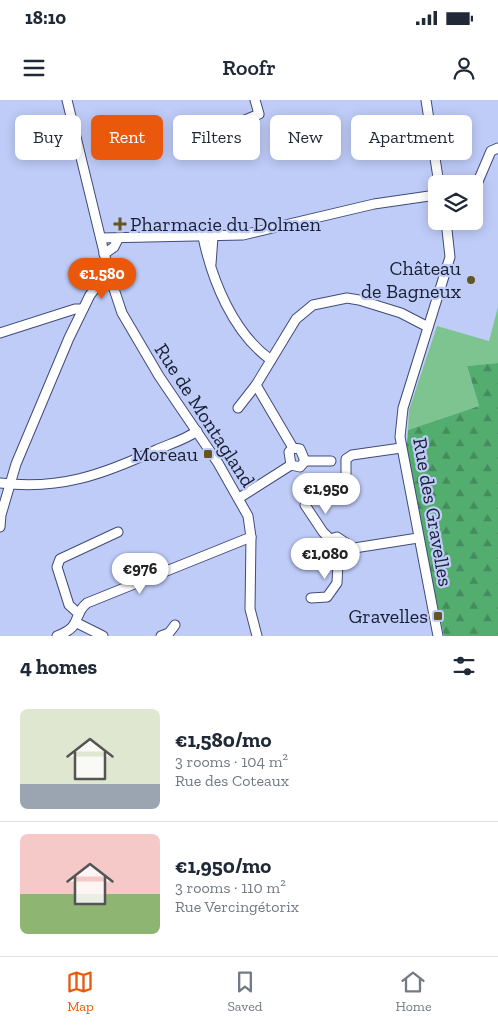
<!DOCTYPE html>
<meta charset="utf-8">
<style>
:root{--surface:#fff;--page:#f6f6f7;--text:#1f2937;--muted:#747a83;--line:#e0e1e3;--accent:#ea580c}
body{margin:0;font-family:"Zilla Slab",serif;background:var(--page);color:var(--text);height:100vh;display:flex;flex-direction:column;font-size:19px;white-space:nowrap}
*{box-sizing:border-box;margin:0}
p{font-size:16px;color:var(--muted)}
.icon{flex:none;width:28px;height:28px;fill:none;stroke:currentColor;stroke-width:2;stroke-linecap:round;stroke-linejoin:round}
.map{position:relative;height:536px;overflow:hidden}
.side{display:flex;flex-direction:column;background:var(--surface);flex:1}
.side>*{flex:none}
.top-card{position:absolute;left:15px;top:15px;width:469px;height:45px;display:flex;gap:10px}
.fabs{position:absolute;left:428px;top:75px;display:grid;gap:10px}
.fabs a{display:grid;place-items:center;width:55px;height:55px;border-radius:8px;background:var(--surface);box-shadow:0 2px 12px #0003;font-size:25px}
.price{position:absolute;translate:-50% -42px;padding:0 11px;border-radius:18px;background:#fff;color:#222;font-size:16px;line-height:32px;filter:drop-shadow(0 1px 2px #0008)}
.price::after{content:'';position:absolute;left:50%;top:30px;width:15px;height:11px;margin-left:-8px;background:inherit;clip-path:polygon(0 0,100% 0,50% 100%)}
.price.active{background:var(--accent);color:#fff}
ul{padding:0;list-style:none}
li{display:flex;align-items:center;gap:15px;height:125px;padding:0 20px}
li+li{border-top:1px solid var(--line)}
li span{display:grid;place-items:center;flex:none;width:140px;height:100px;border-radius:8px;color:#555}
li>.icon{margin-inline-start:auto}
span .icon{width:60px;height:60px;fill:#fffc;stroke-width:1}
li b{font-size:21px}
h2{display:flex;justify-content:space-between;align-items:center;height:60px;padding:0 20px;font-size:21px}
.pill{padding:0 18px;border-radius:8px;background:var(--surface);box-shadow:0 2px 12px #0003;font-size:18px;line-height:45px}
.pill.active{background:var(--accent);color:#fff}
.status{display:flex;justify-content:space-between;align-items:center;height:35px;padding:0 25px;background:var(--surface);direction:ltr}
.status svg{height:14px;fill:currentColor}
header{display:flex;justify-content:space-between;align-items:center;height:65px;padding:0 20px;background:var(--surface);font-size:22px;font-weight:600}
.dock{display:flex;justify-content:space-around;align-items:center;height:70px;border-top:1px solid var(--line);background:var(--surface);font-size:14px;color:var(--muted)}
.dock a{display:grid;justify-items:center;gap:2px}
.dock .active{color:var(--accent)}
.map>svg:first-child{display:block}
.green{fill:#7ec491}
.forest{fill:url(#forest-firs)}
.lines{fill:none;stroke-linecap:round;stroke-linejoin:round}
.minor-casing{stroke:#3f4b79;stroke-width:11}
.minor{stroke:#fff;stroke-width:9}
.poi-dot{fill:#655522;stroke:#bfccf8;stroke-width:2}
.labels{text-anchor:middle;stroke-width:4.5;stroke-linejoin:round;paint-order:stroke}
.poi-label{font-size:20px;fill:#191e32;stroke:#bfccf8;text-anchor:end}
.street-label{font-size:20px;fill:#191e32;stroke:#bfccf8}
</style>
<div class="status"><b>18:10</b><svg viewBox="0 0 49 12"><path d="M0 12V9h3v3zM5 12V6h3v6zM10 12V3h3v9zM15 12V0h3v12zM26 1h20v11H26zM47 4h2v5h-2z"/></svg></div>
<header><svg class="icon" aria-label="menu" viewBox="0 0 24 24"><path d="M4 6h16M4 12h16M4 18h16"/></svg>Roofr<svg class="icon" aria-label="person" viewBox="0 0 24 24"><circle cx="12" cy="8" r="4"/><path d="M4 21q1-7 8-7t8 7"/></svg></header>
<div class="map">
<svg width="498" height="536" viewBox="0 0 498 536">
<defs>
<pattern id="forest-firs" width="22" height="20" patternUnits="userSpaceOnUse" patternTransform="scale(1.25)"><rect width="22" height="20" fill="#53ad6f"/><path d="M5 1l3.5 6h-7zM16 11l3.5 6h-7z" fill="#448c5c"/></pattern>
</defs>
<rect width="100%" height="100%" fill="#bfccf8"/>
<polygon class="green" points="498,207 498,263 467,266 479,306 408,330 409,310 437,226 489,241"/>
<polygon class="forest" points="498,263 498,536 444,536 406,357 408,330 479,306 467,266"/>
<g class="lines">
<g class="minor-casing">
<g id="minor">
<polyline points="67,0 110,177 122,213 159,276 218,363 248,416 251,437 250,509 257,536"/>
<polyline points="426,0 439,84"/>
<polyline points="233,25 259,14 255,0"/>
<polyline points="474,91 491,51 498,48"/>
<path d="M203,137C212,180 233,233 271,260"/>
<polyline points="101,138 243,135 374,104 436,95"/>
<polyline points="104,154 114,147 118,139"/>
<polyline points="211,164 213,137"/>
<polyline points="0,233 75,209 83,209"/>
<polyline points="256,285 293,348 300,349 305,361 300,367 291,365 289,352 293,348"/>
<polyline points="238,308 256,285 296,219 313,205 347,198 359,200 401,213 428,227"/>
<polyline points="305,361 331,361"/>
<path d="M0,383C60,390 102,375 156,350C169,344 185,340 197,331"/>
<polyline points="342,397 346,378 346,359 352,355 401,348"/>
<polyline points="239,398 291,365"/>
<polyline points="305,405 323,432 330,439"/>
<polyline points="0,427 1,415 16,364 69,238 90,195 98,185 110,177"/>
<path d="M337,437L346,443C349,452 349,460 338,463L334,460L328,444L330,439Z"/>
<polyline points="348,449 418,438"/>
<polyline points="311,498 327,497 337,483 338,463"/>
<polyline points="79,514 69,505 57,467 60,459 118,432"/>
<polyline points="77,523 103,536"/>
<path d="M57,536C84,526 71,516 87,503L251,437"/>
<polyline points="161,536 169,533 175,525"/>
<polyline points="438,536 400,337 403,308 450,157 446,121"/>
</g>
</g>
<use href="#minor" class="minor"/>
</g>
<g class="poi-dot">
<path d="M117.5 116.5h5v5h5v5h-5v5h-5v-5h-5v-5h5z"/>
<circle cx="471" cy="180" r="5"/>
<rect x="203" y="349" width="10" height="10" rx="2.5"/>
<rect x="433" y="511" width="10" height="10" rx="2.5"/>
</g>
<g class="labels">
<g class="poi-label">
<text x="130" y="131" text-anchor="start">Pharmacie du Dolmen</text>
<text x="461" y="175">Château<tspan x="461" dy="23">de Bagneux</tspan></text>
<text x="198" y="361">Moreau</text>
<text x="428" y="523">Gravelles</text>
</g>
<g class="street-label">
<text transform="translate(205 315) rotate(57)" y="7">Rue de Montagland</text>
<text transform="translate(433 412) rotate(80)" y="7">Rue des Gravelles</text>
</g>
</g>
</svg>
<div class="fabs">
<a><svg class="icon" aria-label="layers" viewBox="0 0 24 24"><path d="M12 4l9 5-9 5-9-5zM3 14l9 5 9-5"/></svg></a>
</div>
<b class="price active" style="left:102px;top:200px">€1,580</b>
<b class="price" style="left:326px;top:415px">€1,950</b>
<b class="price" style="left:325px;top:480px">€1,080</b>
<b class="price" style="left:140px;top:495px">€976</b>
<div class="top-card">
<a class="pill">Buy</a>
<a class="pill active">Rent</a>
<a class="pill">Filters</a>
<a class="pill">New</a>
<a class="pill">Apartment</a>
</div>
</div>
<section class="side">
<h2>4 homes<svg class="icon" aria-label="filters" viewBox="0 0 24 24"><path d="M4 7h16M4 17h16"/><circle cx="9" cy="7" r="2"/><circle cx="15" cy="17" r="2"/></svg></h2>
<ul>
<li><span style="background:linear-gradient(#dfe7d0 75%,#9aa5b1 0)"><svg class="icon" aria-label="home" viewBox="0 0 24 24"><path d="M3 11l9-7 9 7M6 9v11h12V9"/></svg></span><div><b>€1,580/mo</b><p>3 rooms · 104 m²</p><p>Rue des Coteaux</p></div></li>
<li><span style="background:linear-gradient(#f6c9c9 60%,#8fb573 0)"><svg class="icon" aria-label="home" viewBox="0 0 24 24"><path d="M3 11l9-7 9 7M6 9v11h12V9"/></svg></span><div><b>€1,950/mo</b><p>3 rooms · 110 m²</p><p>Rue Vercingétorix</p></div></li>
</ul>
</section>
<nav class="dock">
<a class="active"><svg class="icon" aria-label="map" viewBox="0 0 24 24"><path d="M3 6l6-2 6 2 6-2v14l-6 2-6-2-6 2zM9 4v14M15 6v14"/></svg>Map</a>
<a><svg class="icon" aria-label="saved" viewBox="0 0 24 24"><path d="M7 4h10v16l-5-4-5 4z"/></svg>Saved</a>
<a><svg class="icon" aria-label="home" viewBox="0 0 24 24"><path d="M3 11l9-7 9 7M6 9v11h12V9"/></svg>Home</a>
</nav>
